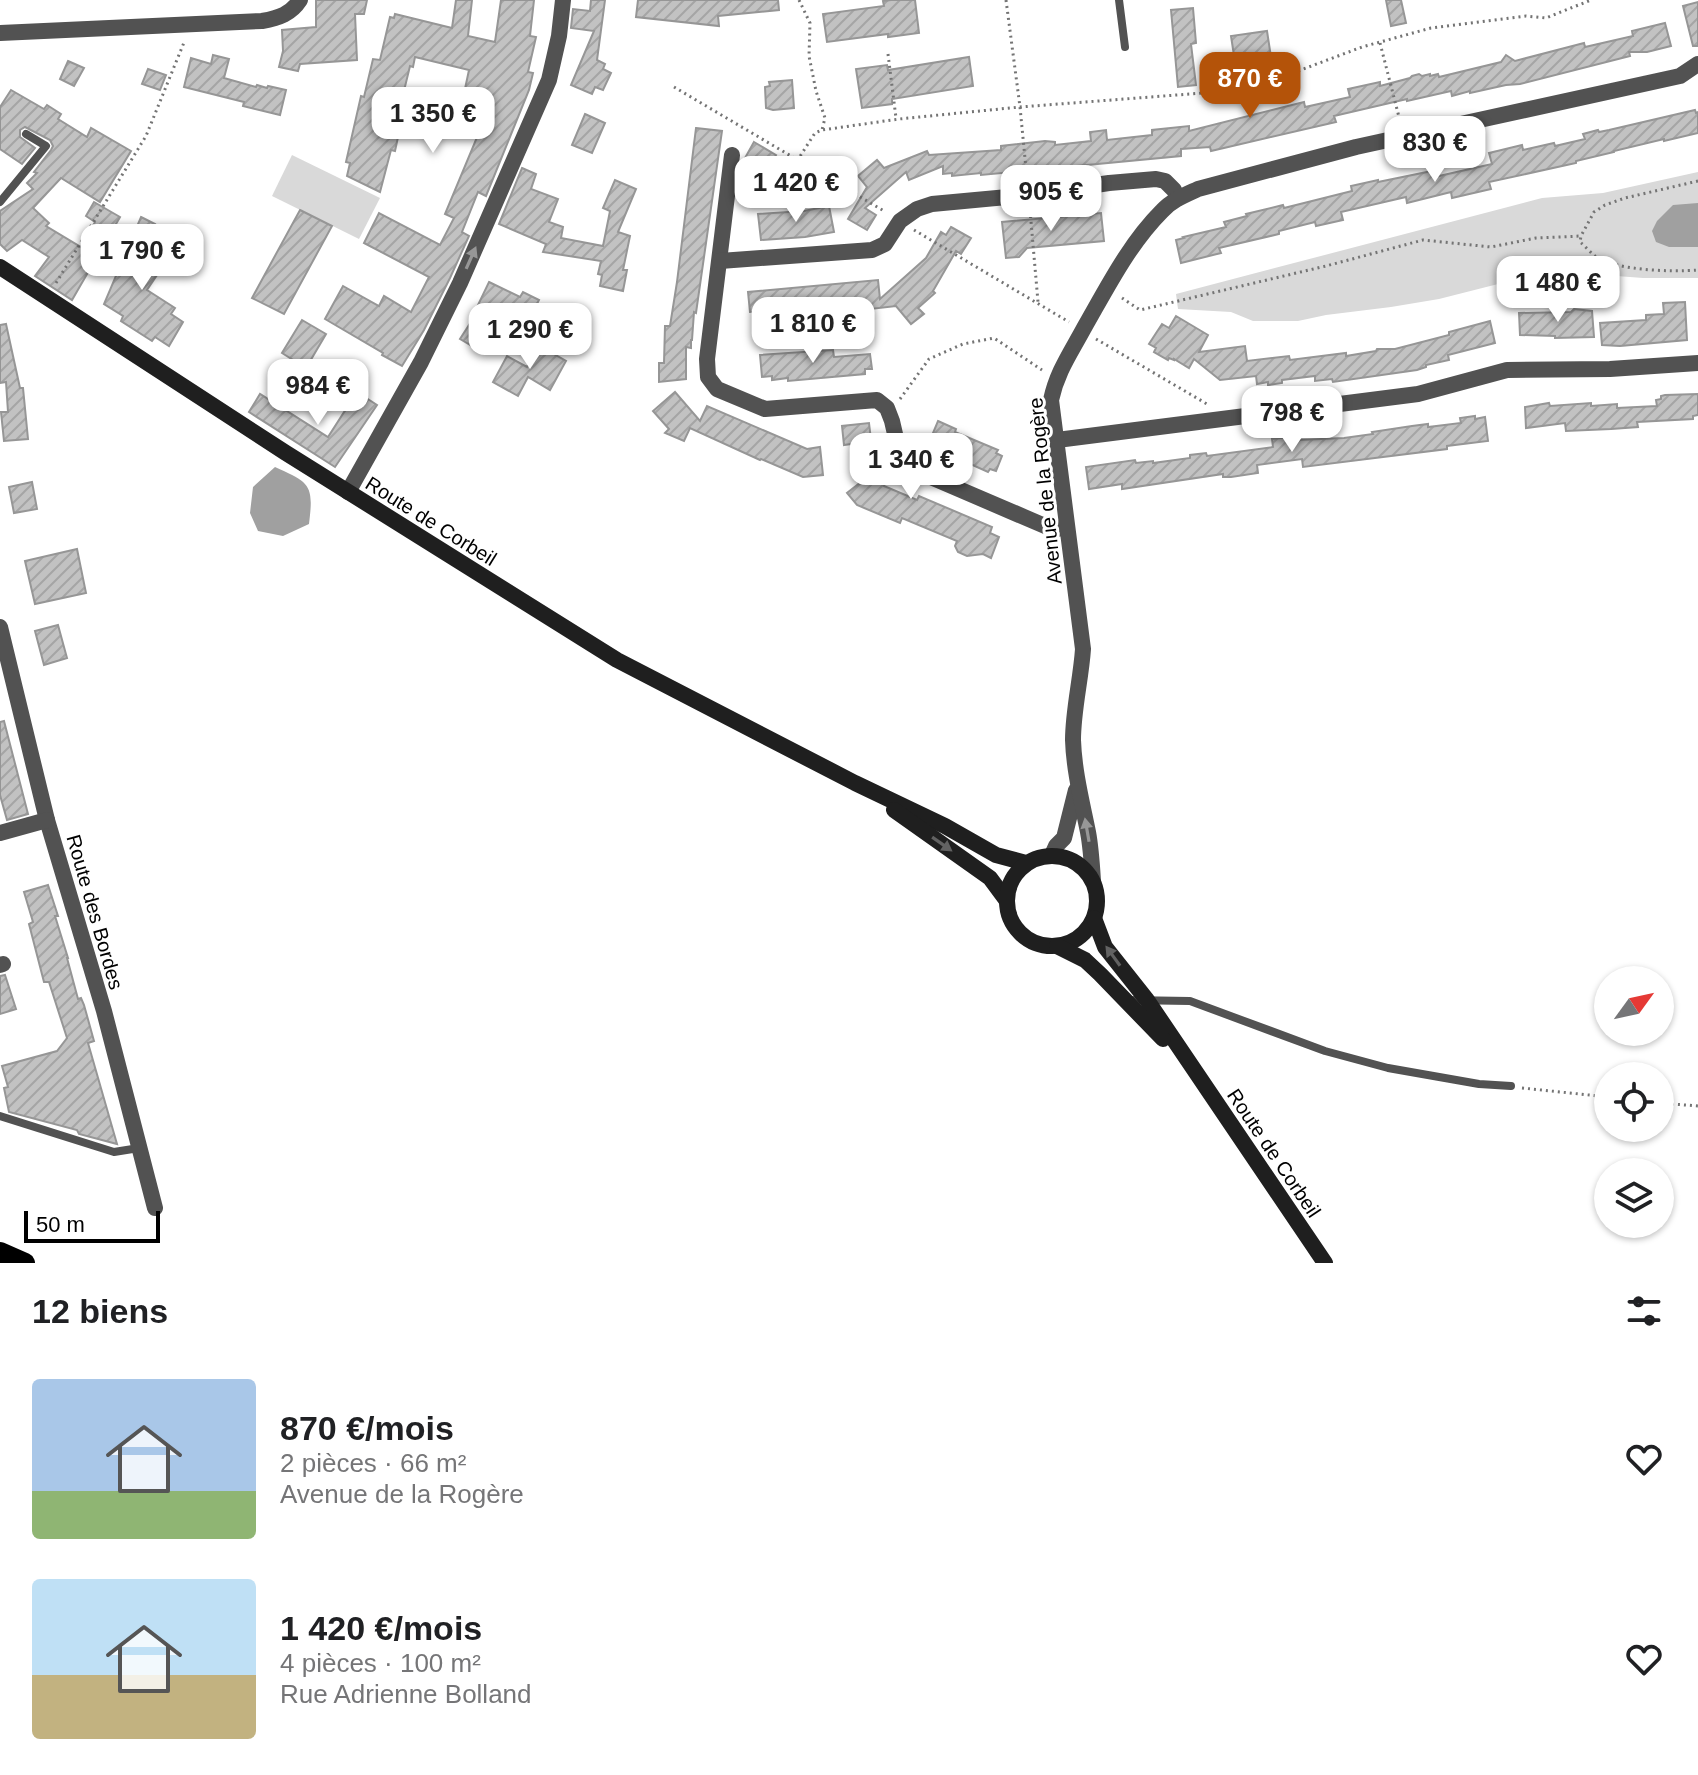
<!DOCTYPE html>
<html lang="fr">
<meta charset="utf-8">
<style>
:root{--surface:#fff;--page:#f2f2f2;--text:#202124;--muted:#757577;--accent:#b45309}
body{margin:0;font-family:Helvetica,sans-serif;background:var(--page);color:var(--text);height:100vh;display:flex;flex-direction:column;font-size:30px;white-space:nowrap}
*{box-sizing:border-box;margin:0}
p{font-size:26px;color:var(--muted)}
.icon{flex:none;width:44px;height:44px;fill:none;stroke:currentColor;stroke-width:2;stroke-linecap:round;stroke-linejoin:round}
.map{position:relative;height:1263px;overflow:hidden}
.sheet{display:flex;flex-direction:column;background:var(--surface);flex:1}
.sheet>*{flex:none}
.needle{width:52px;rotate:57deg}
.tools{position:absolute;left:1594px;top:966px;display:grid;gap:16px}
.tools a{display:grid;place-items:center;width:80px;height:80px;border-radius:50%;background:var(--surface);box-shadow:0 2px 6px #0004;font-size:40px}
.scale{position:absolute;left:24px;bottom:20px;width:136px;box-sizing:border-box;padding-left:8px;border:4px solid #000;border-top:0;font-size:22px;line-height:28px;white-space:nowrap;color:#000;-webkit-text-stroke:6px #fff;paint-order:stroke}
.price{position:absolute;translate:-50% -68px;padding:0 18px;border-radius:16px;background:#fff;color:#222;font-size:26px;line-height:52px;filter:drop-shadow(0 2px 4px #0008)}
.price::after{content:'';position:absolute;left:50%;top:48px;width:24px;height:18px;margin-left:-12px;background:inherit;clip-path:polygon(0 0,100% 0,50% 100%)}
.price.active{background:var(--accent);color:#fff}
ul{padding:0;list-style:none}
li{display:flex;align-items:center;gap:24px;height:200px;padding:0 32px}
li span{display:grid;place-items:center;flex:none;width:224px;height:160px;border-radius:8px;color:#555}
li>.icon{margin-inline-start:auto}
span .icon{width:96px;height:96px;fill:#fffc;stroke-width:1}
li b{font-size:34px}
h2{display:flex;justify-content:space-between;align-items:center;height:96px;padding:0 32px;font-size:34px}
.map>svg:first-child{display:block}
.park{fill:#d9d9d9}
.water{fill:#a0a0a0}
.building{fill:url(#building-hatch);stroke:#969696;stroke-width:2}
.lines{fill:none;stroke-linecap:round;stroke-linejoin:round}
.path{stroke:#747474;stroke-width:3;stroke-dasharray:2 4;stroke-linecap:butt}
.lane{stroke:#525252;stroke-width:8}
.street{stroke:#525252;stroke-width:16}
.secondary{stroke:#1f1f1f;stroke-width:16}
.primary{stroke:#000;stroke-width:20}
.oneway{fill:#979797}
.oneway2{fill:#626262}
.labels{text-anchor:middle;stroke-width:6;stroke-linejoin:round;paint-order:stroke}
.street-label{font-size:20px;fill:#000;stroke:#fff}
</style>
<div class="map">
<svg width="1698" height="1263" viewBox="0 0 1698 1263">
<defs>
<pattern id="building-hatch" width="6" height="6" patternUnits="userSpaceOnUse" patternTransform="scale(2)"><rect width="6" height="6" fill="#c2c2c2"/><path d="M-1 1l2-2M0 6l6-6M5 7l2-2" fill="none" stroke="#a5a5a5"/></pattern>
</defs>
<rect width="100%" height="100%" fill="#fff"/>
<g class="park">
<polygon points="292,155 380,198 359,239 272,196"/>
<polygon points="1698,172 1698,278 1643,278 1564,272 1551,276 1502,283 1439,299 1391,307 1326,315 1298,321 1253,321 1231,312 1178,309 1176,294 1542,198 1603,193"/>
</g>
<g class="water">
<polygon points="1698,203 1698,247 1669,247 1656,242 1652,231 1657,221 1673,205"/>
<path d="M275,467C310,483 314,484 309,524L283,536L258,531L250,513L253,487Z"/>
</g>
<g class="building">
<polygon points="316,0 367,0 364,14 355,14 357,60 300,64 298,71 279,67 283,51 282,30 316,27"/>
<polygon points="456,0 472,0 468,36 495,42 501,0 534,0 530,36 536,37 528,72 533,73 529,90 486,196 478,192 462,232 469,236 450,278 424,330 402,366 382,355 383,353 325,319 343,286 379,306 384,296 411,312 429,277 364,243 379,213 440,245 454,218 445,214 483,123 459,117 469,70 415,57 413,67 410,66 402,99 406,100 395,151 391,150 380,192 347,176 350,163 346,162 361,96 364,97 373,59 380,60 390,17 394,18 395,14 452,28"/>
<polygon points="591,0 605,0 597,60 605,64 603,69 611,73 603,90 595,87 592,94 571,85 594,31 571,28 573,9 590,11"/>
<polygon points="638,0 778,0 779,10 718,16 719,26 636,17"/>
<polygon points="891,0 915,0 919,33 888,37 888,34 827,42 823,14 884,6 883,1"/>
<polygon points="1386,0 1401,0 1406,23 1391,26"/>
<polygon points="1698,2 1698,46 1693,46 1683,6"/>
<polygon points="1193,8 1196,43 1191,44 1196,85 1178,87 1171,10"/>
<polygon points="1665,23 1671,46 1647,52 1629,52 1630,56 1520,84 1506,85 1470,93 1470,91 1452,96 1451,91 1407,101 1407,99 1334,116 1336,122 1211,151 1210,147 1181,149 1181,156 981,175 981,173 952,176 952,173 943,174 943,166 909,180 906,172 865,208 876,215 867,230 848,219 867,187 858,176 877,160 884,168 927,151 929,155 1001,150 1001,146 1045,141 1055,142 1055,145 1091,141 1090,132 1106,130 1107,140 1152,135 1152,130 1189,126 1189,131 1304,102 1305,107 1350,97 1348,89 1380,82 1380,86 1410,78 1412,76 1419,74 1422,76 1430,74 1430,76 1438,74 1439,77 1501,62 1506,55 1515,61 1584,43 1585,47 1633,36 1632,31"/>
<polygon points="1267,31 1271,57 1235,62 1231,36"/>
<polygon points="213,55 229,59 224,78 256,87 257,85 267,88 268,86 286,90 280,115 243,106 244,102 184,87 191,58 211,64"/>
<polygon points="969,57 973,86 892,99 892,104 862,108 856,69 887,65 888,70"/>
<polygon points="68,61 84,68 74,86 60,79"/>
<polygon points="148,69 166,75 160,90 142,84"/>
<polygon points="792,80 794,108 773,110 766,108 765,87 770,86 769,82"/>
<polygon points="11,90 44,109 47,105 61,114 58,119 87,137 91,128 131,151 100,202 61,178 33,208 49,223 46,226 81,247 95,222 86,216 94,202 120,217 72,300 35,276 49,257 22,240 7,251 0,244 0,211 33,189 27,183 37,173 34,172 51,150 53,146 50,140 25,127 20,130 20,137 35,148 22,164 0,149 0,107"/>
<polygon points="1695,110 1696,113 1698,112 1698,133 1664,141 1664,139 1614,151 1614,152 1576,161 1576,163 1489,182 1491,189 1452,198 1451,192 1407,203 1406,197 1341,212 1343,220 1316,226 1315,222 1279,231 1279,234 1219,248 1221,253 1181,263 1176,240 1184,238 1183,237 1226,227 1224,222 1247,216 1246,214 1283,205 1284,208 1352,191 1351,186 1378,180 1378,182 1437,170 1439,176 1492,164 1489,153 1522,145 1523,150 1554,143 1555,146 1585,139 1583,134 1598,130 1599,132 1609,130"/>
<polygon points="585,114 605,123 592,153 572,145"/>
<polygon points="696,128 722,131 696,313 694,312 692,340 691,340 691,348 686,347 686,379 659,382 659,363 664,363 665,326 670,326 677,282"/>
<polygon points="754,142 776,155 765,174 750,165 752,162 745,158"/>
<polygon points="522,168 536,174 531,189 558,199 549,222 563,227 561,238 603,246 610,211 603,208 615,180 636,189 618,232 630,236 623,270 627,270 623,291 600,286 602,275 598,274 601,261 543,252 546,244 499,224"/>
<polygon points="829,206 834,232 805,237 761,240 758,214 804,211"/>
<polygon points="300,210 332,226 284,314 252,298"/>
<polygon points="1101,213 1104,241 1027,248 1019,257 1006,258 1002,222"/>
<polygon points="141,217 155,224 142,254 157,261 154,265 161,269 147,290 175,308 171,314 183,322 169,346 155,337 152,341 121,321 123,316 104,304"/>
<polygon points="951,227 971,238 961,254 956,251 933,291 935,293 918,308 924,314 911,324 896,306 862,310 861,302 750,312 748,292 878,280 880,299 926,258 941,232 946,235"/>
<polygon points="489,282 520,297 523,292 539,300 530,318 507,306 484,353 460,339 478,311 476,311 477,307"/>
<polygon points="1685,302 1687,340 1620,346 1602,345 1600,323 1646,320 1646,315 1664,314 1663,303"/>
<polygon points="1574,309 1592,311 1594,337 1555,338 1555,336 1520,335 1519,313 1571,312"/>
<polygon points="1176,316 1208,335 1199,352 1245,346 1247,361 1289,356 1290,360 1346,353 1346,356 1376,351 1377,349 1395,349 1449,335 1449,332 1490,321 1495,343 1448,355 1449,360 1426,365 1426,367 1417,370 1333,382 1332,379 1315,381 1315,376 1282,380 1282,383 1268,385 1268,382 1257,384 1256,376 1220,380 1194,359 1189,368 1174,359 1174,360 1169,358 1168,360 1154,352 1156,348 1149,344 1162,324 1169,328"/>
<polygon points="302,320 326,334 306,368 282,353"/>
<polygon points="6,324 20,388 23,388 28,439 4,441 1,412 8,412 6,382 0,383 0,325"/>
<polygon points="538,345 566,361 550,390 528,377 518,396 493,382 507,356 527,367"/>
<polygon points="833,350 834,357 870,354 872,369 865,369 865,374 788,381 788,378 772,380 772,376 762,377 760,355"/>
<polygon points="357,392 377,405 335,467 249,412 260,394 328,437"/>
<polygon points="675,392 700,421 707,406 807,449 820,447 823,475 803,477 761,459 760,460 690,428 684,441 665,433 669,429 653,411"/>
<polygon points="1698,394 1698,415 1693,416 1693,419 1637,422 1638,427 1611,429 1566,431 1565,423 1526,428 1525,407 1549,403 1550,406 1591,403 1591,406 1617,404 1617,408 1657,406 1656,400 1661,399 1661,396 1665,395"/>
<polygon points="1475,416 1475,419 1485,417 1488,441 1447,446 1447,449 1303,467 1302,459 1257,465 1258,473 1231,477 1223,477 1223,474 1122,489 1122,484 1089,489 1086,467 1135,460 1136,463 1153,461 1153,463 1190,458 1190,455 1206,453 1207,456 1273,447 1272,439 1299,436 1299,440 1344,438 1373,434 1372,432 1412,426 1428,424 1428,427 1461,423 1460,418"/>
<polygon points="938,421 956,429 955,432 998,450 996,453 1002,456 996,471 990,469 988,472 928,445"/>
<polygon points="869,423 872,448 879,447 884,486 917,500 919,496 992,527 990,533 999,537 991,558 983,554 967,556 958,552 955,546 957,541 902,518 900,523 857,505 847,493 879,468 854,471 851,444 844,445 842,426"/>
<polygon points="32,482 37,509 14,513 9,487"/>
<polygon points="77,549 86,593 35,604 25,561"/>
<polygon points="58,625 67,658 44,665 35,631"/>
<polygon points="4,721 28,814 7,820 0,795 0,722"/>
<polygon points="48,885 58,916 55,916 68,958 67,958 78,999 81,998 84,1005 94,1041 88,1043 117,1144 79,1134 77,1130 9,1112 4,1088 8,1087 2,1066 57,1051 67,1038 49,982 44,982 29,924 33,922 24,892"/>
<polygon points="5,975 16,1009 0,1014 0,976"/>
</g>
<g class="lines">
<g class="path">
<polyline points="799,0 810,23 809,56 816,91 825,118 822,130"/>
<polyline points="1006,0 1020,107 1027,179"/>
<polyline points="1380,43 1400,121"/>
<polyline points="888,54 896,118"/>
<polyline points="674,87 884,211"/>
<polyline points="797,161 815,133 822,130 899,119 1020,107 1229,91 1266,83 1362,47 1431,28 1526,16 1546,18 1591,0"/>
<path d="M1698,181L1625,198L1605,205L1594,212L1581,236L1580,242C1585,246 1590,252 1595,256C1617,271 1671,272 1698,270"/>
<polyline points="1030,210 1038,302"/>
<polyline points="914,230 1069,322"/>
<polyline points="56,283 146,136 185,40"/>
<polyline points="1122,298 1140,310 1326,266 1423,240 1491,247 1536,238 1581,236"/>
<polyline points="1096,339 1207,404"/>
<polyline points="900,399 929,359 963,344 994,338 1042,370"/>
<polyline points="1522,1088 1608,1097"/>
<polyline points="1660,1103 1698,1106"/>
</g>
<g class="lane">
<polyline points="1119,0 1125,47"/>
<polyline points="0,202 46,146 26,134"/>
<polyline points="1126,1000 1190,1001 1325,1051 1388,1068 1479,1084 1511,1086"/>
<polyline points="0,1116 114,1152 139,1148"/>
</g>
<g class="street">
<path d="M0,33L262,21C279,18 291,14 300,0"/>
<polyline points="732,155 707,359 708,377 717,389 765,409 877,400 887,408 892,421 901,460 912,469 1052,529 1067,528"/>
<polyline points="720,261 872,250 885,244 900,221 917,209 932,204 1028,195 1109,183 1156,179 1165,181 1174,190 1178,198"/>
<polyline points="1057,440 1418,394 1507,370 1610,369 1698,363"/>
<polyline points="348,492 421,362 460,283 549,80 559,36 563,0"/>
<polyline points="0,627 47,820 104,1011 155,1208"/>
<polyline points="0,833 47,820"/>
<polyline points="1052,855 1056,846 1064,838 1076,790"/>
<path d="M1093,881C1092,865 1091,848 1088,832C1082,802 1074,771 1073,740C1073,710 1081,679 1083,649L1051,400C1057,372 1070,354 1084,328C1107,288 1129,244 1162,211C1172,200 1185,195 1198,189L1356,147L1680,76L1698,64"/>
<polyline points="0,965 3,964"/>
</g>
<g class="secondary">
<polyline points="0,267 286,453 617,660 855,783 945,826 996,855 1026,863"/>
<polyline points="894,810 990,878 1007,901"/>
<circle cx="1052" cy="901" r="45"/>
<polyline points="1094,918 1105,947 1147,1000 1325,1263"/>
<polyline points="1057,946 1085,960 1100,974 1163,1039"/>
</g>
<polyline class="primary" points="0,1252 25,1263"/>
</g>
<defs><path id="oneway-solid" d="M-6-.8H1V-3.2L6.5 0L1 3.2V.8H-6Z" transform="scale(2)"/></defs>
<g class="oneway">
<use href="#oneway-solid" transform="translate(471 258) rotate(-66)"/>
<use href="#oneway-solid" transform="translate(1087 830) rotate(-100)"/>
</g>
<g class="oneway2">
<use href="#oneway-solid" transform="translate(942 844) rotate(35)"/>
<use href="#oneway-solid" transform="translate(1113 956) rotate(-126)"/>
</g>
<g class="labels">
<g class="street-label">
<text transform="translate(1045 491) rotate(-96)" y="7">Avenue de la Rogère</text>
<text transform="translate(431 521) rotate(32)" y="7">Route de Corbeil</text>
<text transform="translate(95 912) rotate(74)" y="7">Route des Bordes</text>
<text transform="translate(1274 1153) rotate(56)" y="7">Route de Corbeil</text>
</g>
</g>
</svg>
<div class="tools">
<a><svg class="needle" viewBox="-14 -14 28 28"><path d="M0-13l5 13h-10z" fill="#e53935"/><path d="M0 13l5-13h-10z" fill="#757577"/></svg></a>
<a><svg class="icon" aria-label="locate" viewBox="0 0 24 24"><circle cx="12" cy="12" r="6"/><path d="M12 2v4M12 18v4M2 12h4M18 12h4"/></svg></a>
<a><svg class="icon" aria-label="layers" viewBox="0 0 24 24"><path d="M12 4l9 5-9 5-9-5zM3 14l9 5 9-5"/></svg></a>
</div>
<div class="scale">50 m</div>
<b class="price active" style="left:1250px;top:120px">870 €</b>
<b class="price" style="left:433px;top:155px">1 350 €</b>
<b class="price" style="left:1435px;top:184px">830 €</b>
<b class="price" style="left:796px;top:224px">1 420 €</b>
<b class="price" style="left:1051px;top:233px">905 €</b>
<b class="price" style="left:142px;top:292px">1 790 €</b>
<b class="price" style="left:1558px;top:324px">1 480 €</b>
<b class="price" style="left:813px;top:365px">1 810 €</b>
<b class="price" style="left:530px;top:371px">1 290 €</b>
<b class="price" style="left:318px;top:427px">984 €</b>
<b class="price" style="left:1292px;top:454px">798 €</b>
<b class="price" style="left:911px;top:501px">1 340 €</b>
</div>
<section class="sheet">
<h2>12 biens<svg class="icon" aria-label="filters" viewBox="0 0 24 24"><path d="M4 7h16M4 17h16"/><circle cx="9" cy="7" r="2"/><circle cx="15" cy="17" r="2"/></svg></h2>
<ul>
<li><span style="background:linear-gradient(#a9c7e8 70%,#8fb573 0)"><svg class="icon" aria-label="home" viewBox="0 0 24 24"><path d="M3 11l9-7 9 7M6 9v11h12V9"/></svg></span><div><b>870 €/mois</b><p>2 pièces · 66 m²</p><p>Avenue de la Rogère</p></div><svg class="icon" aria-label="heart" viewBox="0 0 24 24"><path d="M12 20l-8-8c-3-5 5-10 8-4 3-6 11-1 8 4z"/></svg></li>
<li><span style="background:linear-gradient(#bfe0f5 60%,#c2b280 0)"><svg class="icon" aria-label="home" viewBox="0 0 24 24"><path d="M3 11l9-7 9 7M6 9v11h12V9"/></svg></span><div><b>1 420 €/mois</b><p>4 pièces · 100 m²</p><p>Rue Adrienne Bolland</p></div><svg class="icon" aria-label="heart" viewBox="0 0 24 24"><path d="M12 20l-8-8c-3-5 5-10 8-4 3-6 11-1 8 4z"/></svg></li>
</ul>
</section>
